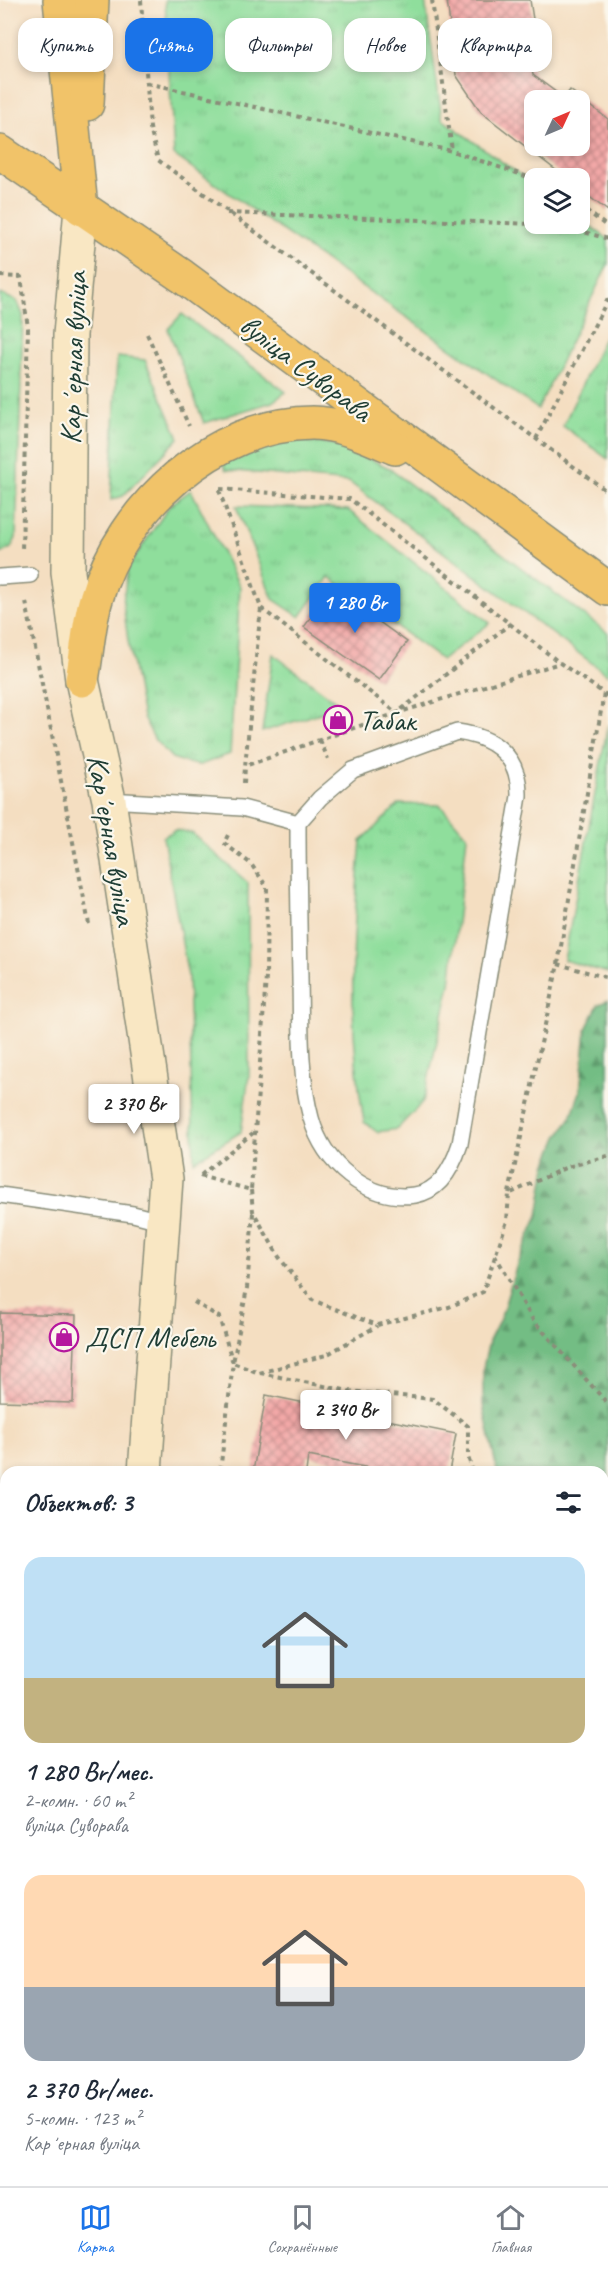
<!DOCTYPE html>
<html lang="ru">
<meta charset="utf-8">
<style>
:root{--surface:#fff;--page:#f2f2f3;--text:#1f2937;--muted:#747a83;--line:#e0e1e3;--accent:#1a73e8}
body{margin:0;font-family:Caveat,sans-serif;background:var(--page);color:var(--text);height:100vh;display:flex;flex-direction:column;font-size:22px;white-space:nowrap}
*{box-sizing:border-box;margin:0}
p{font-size:20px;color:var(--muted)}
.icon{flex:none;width:33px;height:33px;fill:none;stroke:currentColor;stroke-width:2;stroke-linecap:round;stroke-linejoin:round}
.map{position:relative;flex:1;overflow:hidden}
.details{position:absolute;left:0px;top:1466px;width:609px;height:722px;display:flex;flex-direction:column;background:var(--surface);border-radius:18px 18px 0 0;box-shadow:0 3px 9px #0003}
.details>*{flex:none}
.guide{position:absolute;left:18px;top:18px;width:573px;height:54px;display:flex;gap:12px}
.needle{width:39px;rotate:46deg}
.controls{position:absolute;left:524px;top:90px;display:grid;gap:12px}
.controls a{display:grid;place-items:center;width:66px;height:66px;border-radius:12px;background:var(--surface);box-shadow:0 3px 9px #0003;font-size:30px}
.price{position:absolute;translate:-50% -51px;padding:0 14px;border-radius:6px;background:#fff;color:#222;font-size:20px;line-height:39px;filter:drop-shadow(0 2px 3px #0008)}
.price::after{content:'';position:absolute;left:50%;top:36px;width:18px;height:14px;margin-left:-9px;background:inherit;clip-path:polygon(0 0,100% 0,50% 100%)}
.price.on{background:var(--accent);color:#fff}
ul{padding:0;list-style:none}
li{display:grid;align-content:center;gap:12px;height:318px;padding:0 24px}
li span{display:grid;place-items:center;height:186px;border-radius:18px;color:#555}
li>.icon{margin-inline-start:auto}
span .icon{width:108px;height:108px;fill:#fffc;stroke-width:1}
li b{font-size:26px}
h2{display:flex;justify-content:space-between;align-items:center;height:72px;padding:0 24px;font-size:26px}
.tag{padding:0 21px;border-radius:18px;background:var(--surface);box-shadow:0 3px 9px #0003;font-size:21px;line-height:54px}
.tag.on{background:var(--accent);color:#fff}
.dock{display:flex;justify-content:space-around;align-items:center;height:84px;border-top:2px solid var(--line);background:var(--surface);font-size:16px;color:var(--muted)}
.dock a{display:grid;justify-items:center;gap:3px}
.dock .on{color:var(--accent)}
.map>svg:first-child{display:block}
.grass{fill:url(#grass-tufts);stroke:#578e68;stroke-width:1.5}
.forest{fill:url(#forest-firs);stroke:#497d5c;stroke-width:1.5}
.building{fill:url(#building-cross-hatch);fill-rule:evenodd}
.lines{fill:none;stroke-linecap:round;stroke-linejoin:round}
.lane-casing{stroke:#8a8e7a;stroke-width:18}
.secondary-casing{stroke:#8a8e7a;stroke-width:36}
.primary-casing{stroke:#8a8e7a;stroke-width:36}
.path{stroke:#8a8e7a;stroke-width:4;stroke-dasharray:4.5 4.5;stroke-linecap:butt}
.lane{stroke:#fff;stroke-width:15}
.secondary{stroke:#f9e7c3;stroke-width:33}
.primary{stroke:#f1c369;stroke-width:33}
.labels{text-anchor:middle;stroke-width:4.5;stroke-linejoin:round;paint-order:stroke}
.street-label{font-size:30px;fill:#1f3d34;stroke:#fbf7ec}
.poi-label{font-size:30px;fill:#1f3d34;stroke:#fbf7ec;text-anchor:start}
</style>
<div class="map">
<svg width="608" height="2186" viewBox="0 0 608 2186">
<defs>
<pattern id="grass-tufts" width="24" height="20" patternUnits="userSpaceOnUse" patternTransform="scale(1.5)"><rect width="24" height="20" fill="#8fde9c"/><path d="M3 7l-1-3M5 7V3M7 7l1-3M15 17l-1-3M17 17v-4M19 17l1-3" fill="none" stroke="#7bbf87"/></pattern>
<pattern id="forest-firs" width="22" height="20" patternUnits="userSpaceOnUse" patternTransform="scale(1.5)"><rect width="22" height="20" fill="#73bd84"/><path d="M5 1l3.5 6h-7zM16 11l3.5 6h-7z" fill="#5e9b6d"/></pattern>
<pattern id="building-cross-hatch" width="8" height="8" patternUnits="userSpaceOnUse" patternTransform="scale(1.5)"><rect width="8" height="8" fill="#f3a8a7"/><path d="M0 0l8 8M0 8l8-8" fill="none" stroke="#c48a89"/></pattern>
</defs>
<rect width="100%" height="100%" fill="#fbf7ec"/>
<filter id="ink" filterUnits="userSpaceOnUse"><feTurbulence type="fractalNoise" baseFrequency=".0167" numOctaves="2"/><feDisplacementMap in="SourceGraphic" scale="12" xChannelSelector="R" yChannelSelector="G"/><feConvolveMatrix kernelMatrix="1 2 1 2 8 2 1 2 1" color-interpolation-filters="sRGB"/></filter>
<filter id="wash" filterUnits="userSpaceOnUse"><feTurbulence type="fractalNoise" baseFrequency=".008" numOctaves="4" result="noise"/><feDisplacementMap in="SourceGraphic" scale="24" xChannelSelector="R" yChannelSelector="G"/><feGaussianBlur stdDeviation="1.35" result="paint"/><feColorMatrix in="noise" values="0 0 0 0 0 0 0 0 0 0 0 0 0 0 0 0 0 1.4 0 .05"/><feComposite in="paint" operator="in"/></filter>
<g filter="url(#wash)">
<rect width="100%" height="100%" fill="#f4dec1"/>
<g class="grass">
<polygon points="165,0 425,0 442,119 534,185 534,224 579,224 579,218 608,239 608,264 538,409 174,155"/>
<polygon points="0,294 17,301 23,315 16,538 11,548 0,554"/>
<polygon points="182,314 286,392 272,402 204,423 168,329"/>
<polygon points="608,329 608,459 563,426"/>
<polygon points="117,357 145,360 179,438 123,496 111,500"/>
<polygon points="283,438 340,445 387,467 608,633 608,675 349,482 226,470 220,459"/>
<polygon points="191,490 240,587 230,754 200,765 192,764 172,758 155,740 143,717 128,641 123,602 128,567 170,505"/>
<polygon points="236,506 348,510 490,623 442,660 329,577 300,617 273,599"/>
<polygon points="273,654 342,706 262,732"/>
<polygon points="608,724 608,973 564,960"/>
<path d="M399,804L440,805L467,836L450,984L423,1102L397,1129L377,1132L364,1122C347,1024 352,939 361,841Z"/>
<polygon points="175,830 192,833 248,883 249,1075 241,1132 194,1161 188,976 163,837"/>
</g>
<g class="forest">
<polygon points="608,1000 608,1481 603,1494 603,1472 497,1471 483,1405 483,1368 489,1341 501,1317 518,1261 538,1216 546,1166 558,1137 571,1117 580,1092 586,1029 598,1005"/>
<polygon points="603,2149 608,2150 608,2186 346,2186 346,2181 603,2181"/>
</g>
<g id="blocks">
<g class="building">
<path d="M447,0H530L535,32L526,33L533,75L564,98L570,90L608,119V211L579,189V178H566L481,112L456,75ZM534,100H579V146H534Z"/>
<polygon points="332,588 407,642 379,680 304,627"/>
<polygon points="0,1313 76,1315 73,1403 0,1401"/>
<polygon points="266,1395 456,1434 449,1472 390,1472 308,1456 306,1472 253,1472"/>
</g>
</g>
</g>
<g filter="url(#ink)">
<use href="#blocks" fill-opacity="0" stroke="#8a8e7a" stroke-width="1.5"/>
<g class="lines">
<g class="lane-casing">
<g id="lane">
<polyline points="0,577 30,575"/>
<path d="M457,732C494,737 520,756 519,796L460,1144C453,1166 440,1191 415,1195C367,1202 323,1163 311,1118C299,1073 301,1024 300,978C299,926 298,875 298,823L320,798L353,770Z"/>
<polyline points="109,800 242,808 298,823"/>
<polyline points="0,1195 133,1214 164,1222"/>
</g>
</g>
<g class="secondary-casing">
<g id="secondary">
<polyline points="81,208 70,335 68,572 82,680 109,800 166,1179 145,1472"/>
<polyline points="43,2186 44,2181"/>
</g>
</g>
<g class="primary-casing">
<g id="primary">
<polyline points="60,0 81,208"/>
<polyline points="87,104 92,0"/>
<polyline points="0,152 182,276 608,589"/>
<path d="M82,680C87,654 88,625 96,599C122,507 214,424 312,423C340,423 370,437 395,448"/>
</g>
</g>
<g class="path">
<polyline points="141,0 150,128 158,160 608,492"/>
<polyline points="432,0 452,151"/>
<polyline points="147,83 452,151 534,179"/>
<polyline points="579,205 608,227"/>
<polyline points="227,213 560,225 608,239"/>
<polyline points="0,276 21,277 28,328 22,550"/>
<polyline points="147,334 189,426"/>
<polyline points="536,439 608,299"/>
<polyline points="220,489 350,499 560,663 608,696"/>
<polyline points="219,490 261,608 245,766 397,713 261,608"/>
<polyline points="26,602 89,924"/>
<polyline points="511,623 397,713 560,663"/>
<polyline points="320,740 328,759"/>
<polyline points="244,783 245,766"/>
<polyline points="558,964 608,978"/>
<polyline points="201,1175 253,1133"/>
<polyline points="200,1176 251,1190 266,977 267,887 251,864 224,843 229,833"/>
<polyline points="251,1190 253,1211 279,1257 312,1300 377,1325 449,1307 483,1292 507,1221 509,1194 567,1167 608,1156"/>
<polyline points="509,1193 558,964 604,693"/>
<polyline points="253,1213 247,1288 233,1363 259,1373 326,1355 377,1326"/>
<polyline points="495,1255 533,1320 608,1404"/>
<polyline points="194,1302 219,1317 233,1363 220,1472"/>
<polyline points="260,1373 349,1391 433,1399 468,1426 468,1457 473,1472"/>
<polyline points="603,1565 608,1567"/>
<polyline points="434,2181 436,2186"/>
<polyline points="90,2186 91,2181"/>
<polyline points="350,2186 351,2181"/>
</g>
<use href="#lane" class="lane"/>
<use href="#secondary" class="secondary"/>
<use href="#primary" class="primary"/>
</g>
</g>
<defs>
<g id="shop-ring" transform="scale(1.5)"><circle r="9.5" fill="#fbf7ec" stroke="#b5179e" stroke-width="1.5"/><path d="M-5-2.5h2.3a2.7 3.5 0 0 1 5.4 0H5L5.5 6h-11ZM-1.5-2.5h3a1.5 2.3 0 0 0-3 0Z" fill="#b5179e"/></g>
</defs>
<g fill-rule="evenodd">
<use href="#shop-ring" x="338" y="720"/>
<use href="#shop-ring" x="64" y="1337"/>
</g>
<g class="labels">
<g class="street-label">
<text transform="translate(73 358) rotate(-88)" y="10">Карʼерная вуліца</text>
<text transform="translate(306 368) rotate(37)" y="10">вуліца Суворава</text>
<text transform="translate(112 840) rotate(80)" y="10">Карʼерная вуліца</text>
</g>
<g class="poi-label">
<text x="359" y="730">Табак</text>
<text x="85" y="1347">ДСП Мебель</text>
</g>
</g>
</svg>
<div class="controls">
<a><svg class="needle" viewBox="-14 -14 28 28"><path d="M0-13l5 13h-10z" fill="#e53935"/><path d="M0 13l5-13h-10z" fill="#747a83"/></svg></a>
<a><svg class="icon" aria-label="layers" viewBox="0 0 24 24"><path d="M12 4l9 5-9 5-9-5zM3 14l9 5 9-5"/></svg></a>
</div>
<b class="price on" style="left:355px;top:634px">1 280 Br</b>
<b class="price" style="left:134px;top:1135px">2 370 Br</b>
<b class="price" style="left:346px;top:1441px">2 340 Br</b>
<div class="guide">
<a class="tag">Купить</a>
<a class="tag on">Снять</a>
<a class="tag">Фильтры</a>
<a class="tag">Новое</a>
<a class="tag">Квартира</a>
</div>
<section class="details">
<h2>Объектов: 3<svg class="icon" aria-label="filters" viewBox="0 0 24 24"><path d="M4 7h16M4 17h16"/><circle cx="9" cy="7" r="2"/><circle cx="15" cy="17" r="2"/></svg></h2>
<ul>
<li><span style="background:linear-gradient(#bfe0f5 65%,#c2b280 0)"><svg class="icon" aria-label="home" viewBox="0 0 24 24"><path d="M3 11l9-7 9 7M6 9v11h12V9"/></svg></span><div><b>1 280 Br/мес.</b><p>2-комн. · 60 m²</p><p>вуліца Суворава</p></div></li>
<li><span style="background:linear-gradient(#ffd9b3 60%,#9aa5b1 0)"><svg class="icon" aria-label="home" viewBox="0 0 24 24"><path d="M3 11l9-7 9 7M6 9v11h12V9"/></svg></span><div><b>2 370 Br/мес.</b><p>5-комн. · 123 m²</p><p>Карʼерная вуліца</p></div></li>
</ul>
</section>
</div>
<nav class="dock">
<a class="on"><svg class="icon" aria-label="map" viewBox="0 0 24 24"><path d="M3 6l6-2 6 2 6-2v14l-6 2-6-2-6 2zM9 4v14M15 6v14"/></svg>Карта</a>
<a><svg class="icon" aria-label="saved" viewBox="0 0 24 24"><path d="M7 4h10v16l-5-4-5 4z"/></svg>Сохранённые</a>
<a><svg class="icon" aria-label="home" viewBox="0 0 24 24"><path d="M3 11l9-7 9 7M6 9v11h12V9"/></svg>Главная</a>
</nav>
